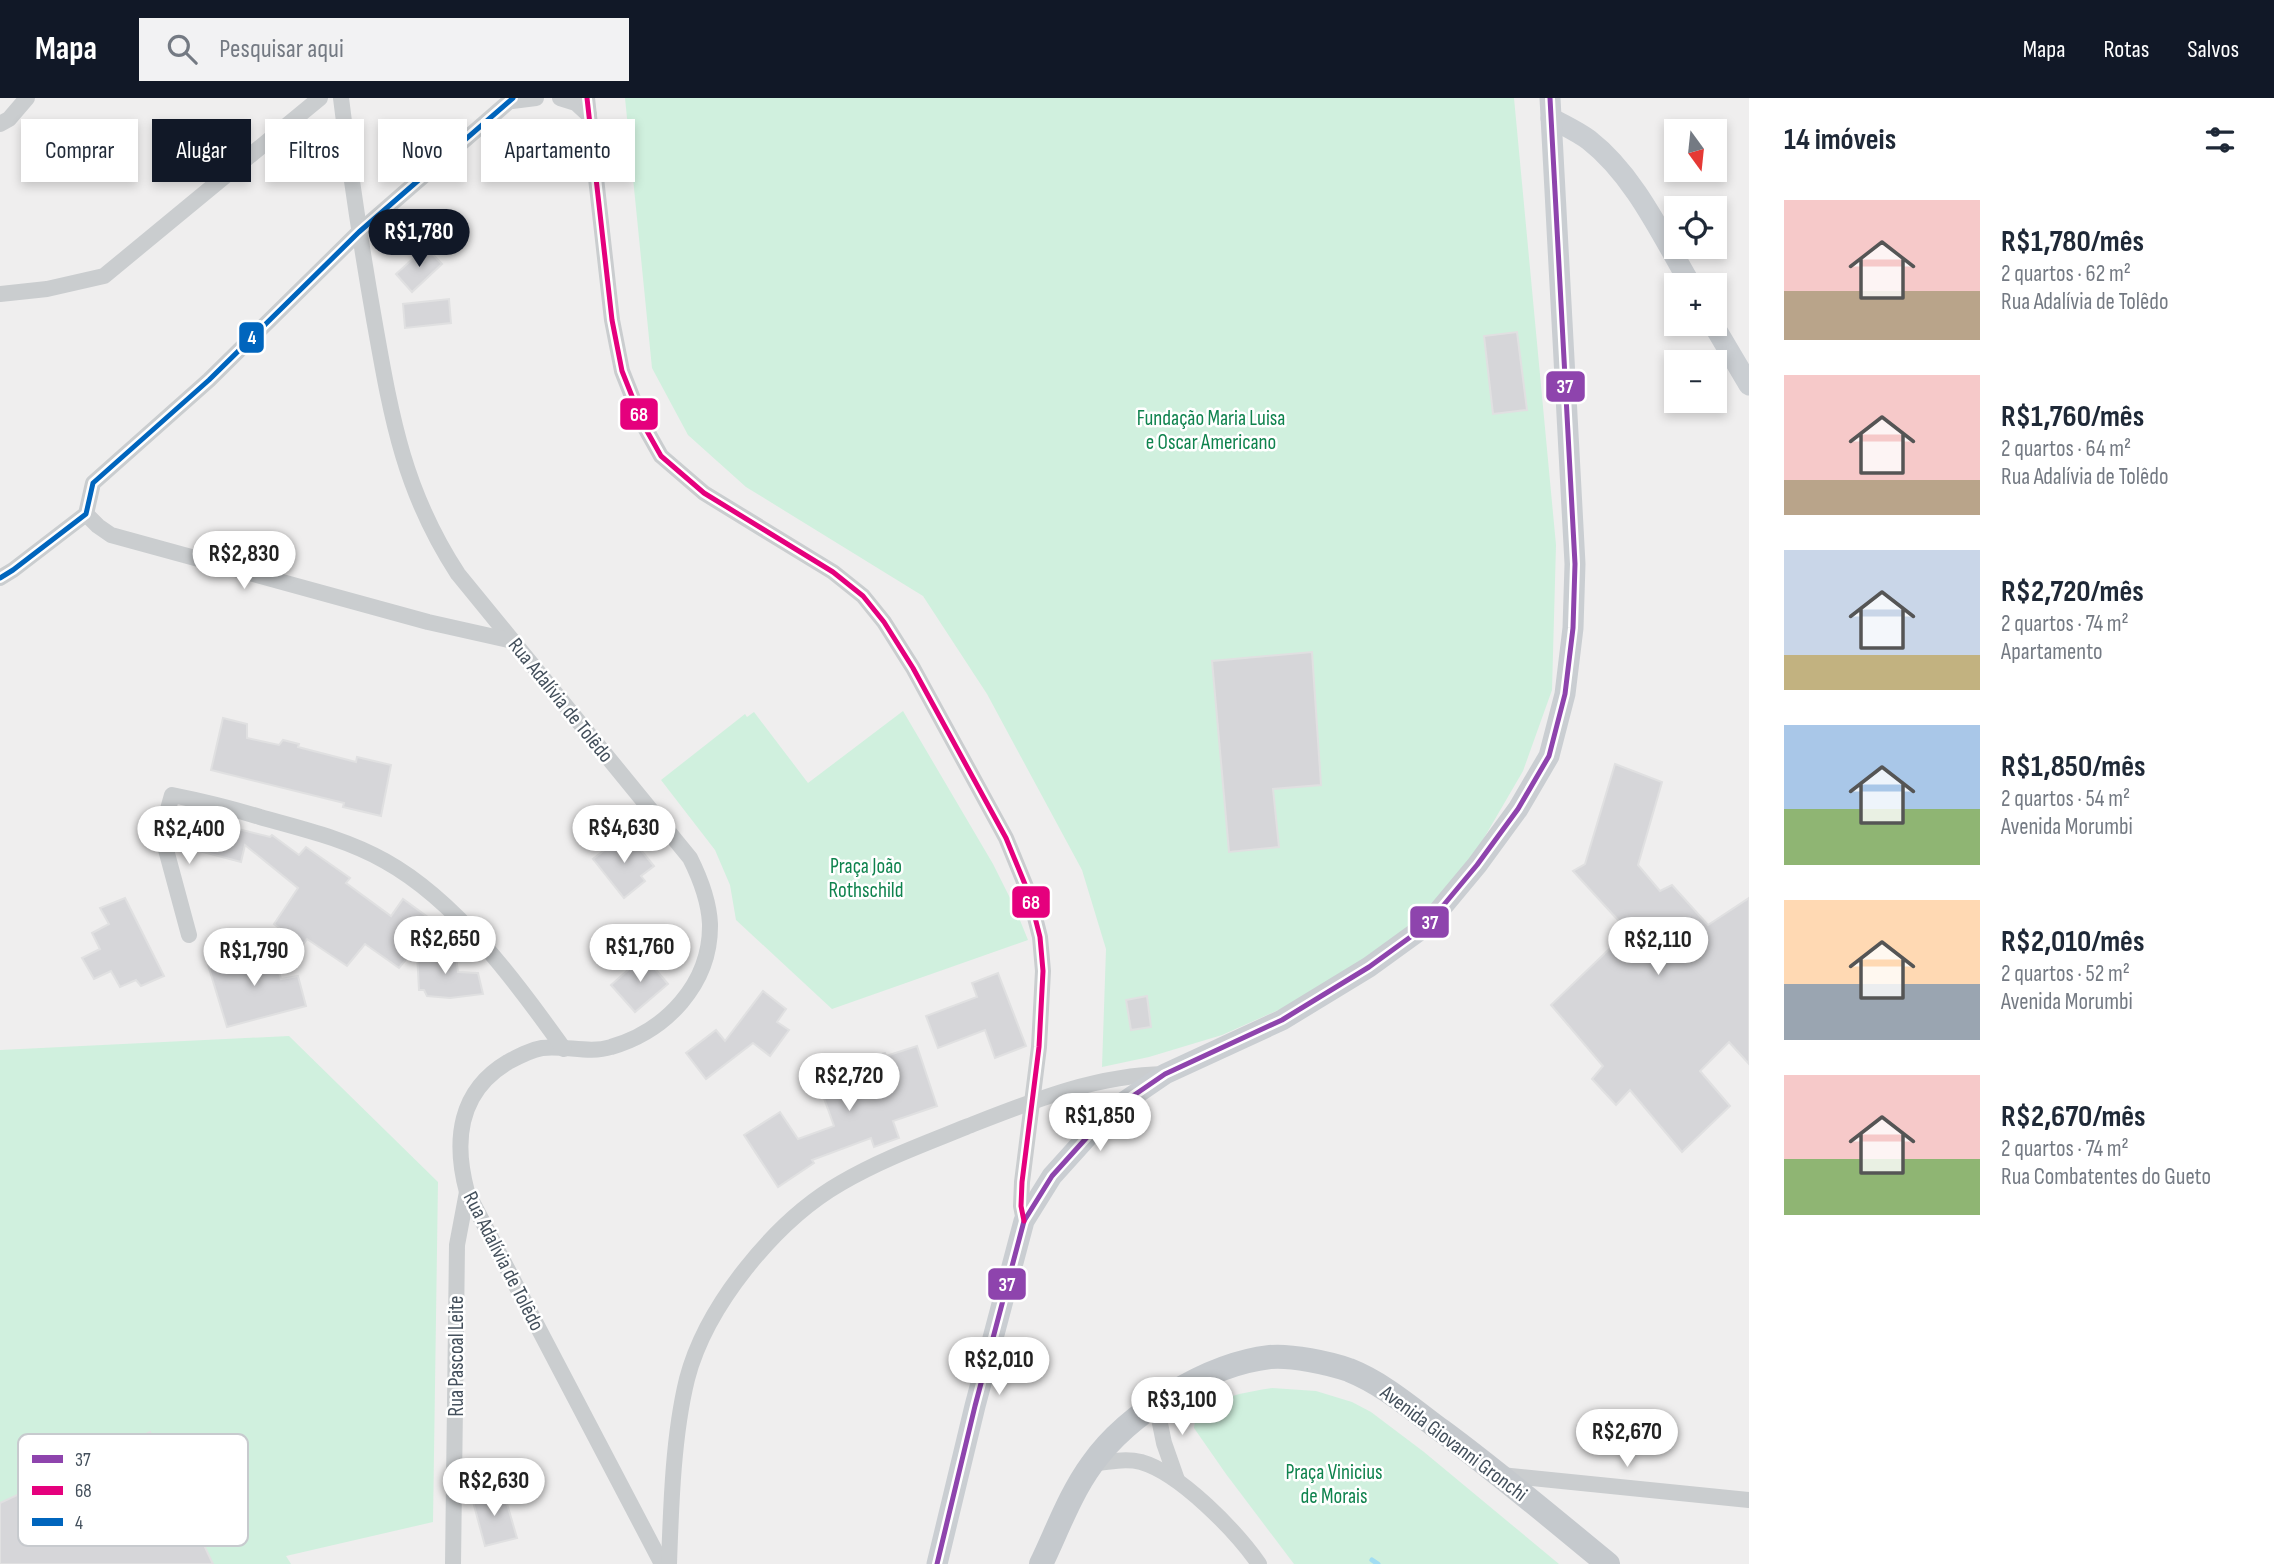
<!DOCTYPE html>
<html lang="pt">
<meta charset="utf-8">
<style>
:root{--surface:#fff;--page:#f2f2f3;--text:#1f2937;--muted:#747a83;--accent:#111827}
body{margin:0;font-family:"Sofia Sans Condensed",sans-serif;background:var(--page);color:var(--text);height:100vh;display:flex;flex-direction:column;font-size:26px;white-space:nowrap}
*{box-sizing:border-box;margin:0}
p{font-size:23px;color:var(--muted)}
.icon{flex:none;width:38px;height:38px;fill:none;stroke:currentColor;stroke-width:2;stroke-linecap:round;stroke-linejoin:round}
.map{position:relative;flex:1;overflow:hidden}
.panel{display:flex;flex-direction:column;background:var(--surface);width:525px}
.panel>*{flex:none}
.hud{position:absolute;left:21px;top:21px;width:665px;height:63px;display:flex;gap:14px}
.needle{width:46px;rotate:165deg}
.buttons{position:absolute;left:1664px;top:21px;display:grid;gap:14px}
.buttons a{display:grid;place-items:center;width:63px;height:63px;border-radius:0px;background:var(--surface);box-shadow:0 4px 10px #0003;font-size:35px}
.price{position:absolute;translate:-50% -60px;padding:0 16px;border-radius:24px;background:#fff;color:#222;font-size:23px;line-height:46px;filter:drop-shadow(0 2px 4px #0008)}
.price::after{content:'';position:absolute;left:50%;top:42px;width:21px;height:16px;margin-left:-10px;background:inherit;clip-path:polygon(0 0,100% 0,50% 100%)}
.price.on{background:var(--accent);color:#fff}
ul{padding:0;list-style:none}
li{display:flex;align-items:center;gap:21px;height:175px;padding:0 35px}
li span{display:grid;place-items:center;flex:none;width:196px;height:140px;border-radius:0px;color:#555}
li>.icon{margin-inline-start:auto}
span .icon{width:84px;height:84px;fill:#fffc;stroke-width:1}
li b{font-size:30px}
h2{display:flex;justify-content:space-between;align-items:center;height:84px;padding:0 35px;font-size:30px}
.tag{padding:0 24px;border-radius:0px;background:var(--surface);box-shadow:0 4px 10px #0003;font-size:24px;line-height:63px}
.tag.on{background:var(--accent);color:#fff}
header{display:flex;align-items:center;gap:42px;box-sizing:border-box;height:98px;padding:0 35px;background:var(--accent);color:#fff}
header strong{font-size:33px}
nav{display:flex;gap:38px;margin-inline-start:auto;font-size:24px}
.search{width:490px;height:63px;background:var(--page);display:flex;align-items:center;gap:18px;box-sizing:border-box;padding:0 24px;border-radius:0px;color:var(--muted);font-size:26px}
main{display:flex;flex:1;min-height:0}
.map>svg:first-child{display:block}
.green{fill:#d0f0de}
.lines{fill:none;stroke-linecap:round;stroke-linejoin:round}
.stream{stroke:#a1ddf2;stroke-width:5}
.building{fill:#d6d6d9;stroke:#e0e0e1;stroke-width:2}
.minor{stroke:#cacdcf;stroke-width:16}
.secondary{stroke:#caced2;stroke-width:21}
.primary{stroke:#c5c9cd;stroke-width:24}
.bus-1-casing{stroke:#fff;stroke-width:10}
.bus-2-casing{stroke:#fff;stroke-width:10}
.bus-3-casing{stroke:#fff;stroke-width:10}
.bus-1{stroke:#8e44ad;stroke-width:5}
.bus-2{stroke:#e5007d;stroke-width:5}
.bus-3{stroke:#0065bd;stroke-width:5}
.labels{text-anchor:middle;stroke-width:5;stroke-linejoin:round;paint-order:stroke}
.park-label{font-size:21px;fill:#0f834e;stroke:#fff}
.street-label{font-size:21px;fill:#44505c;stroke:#fff}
.key{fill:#fff;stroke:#c7cace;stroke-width:2}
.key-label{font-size:19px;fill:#44505c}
.line-badge{stroke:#fff;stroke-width:2.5}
.badge-label{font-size:19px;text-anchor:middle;font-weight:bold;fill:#fff}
</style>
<header>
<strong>Mapa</strong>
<div class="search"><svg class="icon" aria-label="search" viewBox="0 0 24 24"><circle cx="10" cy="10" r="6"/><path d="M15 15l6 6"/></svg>Pesquisar aqui</div>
<nav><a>Mapa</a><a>Rotas</a><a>Salvos</a></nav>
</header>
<main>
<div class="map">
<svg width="1749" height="1466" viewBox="0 0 1749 1466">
<rect width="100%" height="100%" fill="#efeeee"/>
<g class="green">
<polygon points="625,0 1514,0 1556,447 1552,592 1523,673 1463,776 1393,849 1303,901 1222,937 1149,959 1102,969 1106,851 1082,772 987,596 923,498 746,389 688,337 652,270"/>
<polygon points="903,613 993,766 1015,810 1028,842 832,911 736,822 730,787 715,752 661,682 745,616 747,619 754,614 808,685"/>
<polygon points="289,938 438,1084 433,1424 286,1458 291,1466 0,1466 0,952"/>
<path d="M1272,1290L1316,1293L1352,1304L1371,1314L1424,1354L1559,1466H1294L1226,1376L1194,1330L1196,1317C1216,1299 1246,1294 1272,1290Z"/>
</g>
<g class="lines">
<polyline class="stream" points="1372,1462 1378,1466"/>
</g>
<g class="building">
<polygon points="426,149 442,166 412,194 396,176"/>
<polygon points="449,201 451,225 405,230 403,206"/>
<polygon points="1517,234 1527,312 1493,316 1484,238"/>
<polygon points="1312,554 1321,687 1273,691 1279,749 1229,754 1212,563"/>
<polygon points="223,620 247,626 247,640 279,647 283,642 299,646 298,649 356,664 357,659 391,667 381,718 343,709 344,705 211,672"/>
<polygon points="1615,666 1662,684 1638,767 1660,793 1672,787 1708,827 1749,800 1749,966 1729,944 1700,973 1730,1008 1682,1054 1630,992 1616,1007 1592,981 1603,968 1551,907 1628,833 1573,773 1585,766"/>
<polygon points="195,720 270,739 272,737 299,757 306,749 350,780 346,785 391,818 403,801 436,825 399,870 365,846 347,868 307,841 302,848 274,826 298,790 245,747 241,764 188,750"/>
<polygon points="627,735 654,768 641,778 645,783 624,800 593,761"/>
<polygon points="125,800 164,878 141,888 136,882 120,889 111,873 94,881 82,860 100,851 92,835 109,826 100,810"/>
<polygon points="272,849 281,881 298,878 306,908 227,929 208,867"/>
<polygon points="455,849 458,874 478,875 483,896 450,900 427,898 424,892 419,892 417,855"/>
<polygon points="644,858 668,886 635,914 611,887"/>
<polygon points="998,875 1026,948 995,960 985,932 938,950 926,918 977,899 972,885"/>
<polygon points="763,893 786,911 777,924 789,932 770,958 753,945 706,981 686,955 716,932 725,943"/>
<polygon points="1147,898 1151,929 1131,932 1126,902"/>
<polygon points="917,948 937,1008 893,1023 899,1040 874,1049 871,1040 812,1062 814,1065 778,1089 744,1037 780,1014 798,1041 834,1028 816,978 836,970 839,978 865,969 863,962 885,955 886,958"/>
<polygon points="150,1334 213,1466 0,1466 0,1405"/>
<polygon points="503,1392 517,1440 485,1448 472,1400"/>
</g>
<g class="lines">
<g class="minor">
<path d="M341,0C350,74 361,147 374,221C391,317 403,392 458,476L690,760C700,780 709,803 710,826C711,886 666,933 611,949C589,956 565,947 542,950C530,952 519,958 508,964C459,993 453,1042 467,1094L662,1466"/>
<polyline points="560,0 576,5 589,17"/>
<polyline points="587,0 612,222 622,273 643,326 661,358 704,395 833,474 863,498 884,524 913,570 1006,740 1029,796 1040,839 1043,873 1039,949 1022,1084 1021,1108 1024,1123"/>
<polyline points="512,3 536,0"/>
<polyline points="0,26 9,21 27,0"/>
<polyline points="0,196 47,191 104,178 320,0"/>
<polyline points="86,416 98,428 111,437 428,524 513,543"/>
<polyline points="0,480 13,472 86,416 93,385 209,282 359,134 513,0"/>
<path d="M189,837L165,748V722L172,697C202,703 231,710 260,719C303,731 346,741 385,763C457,803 517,885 564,951"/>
<polyline points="1156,1306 1164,1345 1177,1382"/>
<path d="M1092,1366C1108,1364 1125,1360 1141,1364C1180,1375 1236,1433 1259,1466"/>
<polyline points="1501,1377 1749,1402"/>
<polyline points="453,1466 457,1147 467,1094"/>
<path d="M669,1466C671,1408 673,1338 687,1281C706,1208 775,1123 841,1085C880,1062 924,1046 966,1029C1030,1004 1095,977 1165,976"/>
</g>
<g class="secondary">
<path d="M1551,20C1563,27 1577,33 1589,42C1635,78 1662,138 1691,187"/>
<polyline points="1713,226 1749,287"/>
<polyline points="937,1466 975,1308 1024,1123 1052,1078 1089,1037 1124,1004 1165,976 1282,922 1369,869 1427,827 1477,767 1518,711 1549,658 1565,596 1573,530 1575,466 1550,0"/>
</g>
<path class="primary" d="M1041,1466C1057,1433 1070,1396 1092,1366C1128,1315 1208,1266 1270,1259C1291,1257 1329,1265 1349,1272C1384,1286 1412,1311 1442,1333C1499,1375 1553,1421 1608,1466"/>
<g class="bus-1-casing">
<polyline id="bus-1" points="937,1466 975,1308 1024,1123 1052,1078 1089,1037 1124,1004 1165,976 1282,922 1369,869 1427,827 1477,767 1518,711 1549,658 1565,596 1573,530 1575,466 1550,0"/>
</g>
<g class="bus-2-casing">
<polyline id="bus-2" points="587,0 612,222 622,273 643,326 661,358 704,395 833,474 863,498 884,524 913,570 1006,740 1029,796 1040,839 1043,873 1039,949 1022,1084 1021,1108 1024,1123"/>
</g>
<g class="bus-3-casing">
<polyline id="bus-3" points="0,480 13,472 86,416 93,385 209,282 359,134 513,0"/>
</g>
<use href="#bus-1" class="bus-1"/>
<use href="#bus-2" class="bus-2"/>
<use href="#bus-3" class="bus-3"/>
</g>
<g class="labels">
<g class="park-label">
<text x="1211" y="327">Fundação Maria Luisa<tspan x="1211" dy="24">e Oscar Americano</tspan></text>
<text x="866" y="775">Praça João<tspan x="866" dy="24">Rothschild</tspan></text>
<text x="1334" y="1381">Praça Vinicius<tspan x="1334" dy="24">de Morais</tspan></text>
</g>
<g class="street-label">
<text transform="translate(561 602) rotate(51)" y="7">Rua Adalívia de Tolêdo</text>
<text transform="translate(504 1163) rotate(63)" y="7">Rua Adalívia de Tolêdo</text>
<text transform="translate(456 1258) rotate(-90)" y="7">Rua Pascoal Leite</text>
<text transform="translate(1454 1345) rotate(37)" y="7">Avenida Giovanni Gronchi</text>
</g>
</g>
<rect x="18" y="1336" width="230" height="112" rx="10" class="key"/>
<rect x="32" y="1357" width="31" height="8" fill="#8e44ad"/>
<rect x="32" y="1388" width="31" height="9" fill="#e5007d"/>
<rect x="32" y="1420" width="31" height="8" fill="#0065bd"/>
<g class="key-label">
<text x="75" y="1368">37</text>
<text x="75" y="1399">68</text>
<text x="75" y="1431">4</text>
</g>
<g class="line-badge">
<rect x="238" y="223" width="27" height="33" rx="7" fill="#0065bd"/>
<rect x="1545" y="272" width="41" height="33" rx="7" fill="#8e44ad"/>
<rect x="619" y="299" width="40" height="34" rx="7" fill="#e5007d"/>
<rect x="1011" y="787" width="40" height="34" rx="7" fill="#e5007d"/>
<rect x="1409" y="807" width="41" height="34" rx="7" fill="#8e44ad"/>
<rect x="987" y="1169" width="40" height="34" rx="7" fill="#8e44ad"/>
</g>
<g class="badge-label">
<text x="252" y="246">4</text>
<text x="1565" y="295">37</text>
<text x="639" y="323">68</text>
<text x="1031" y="811">68</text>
<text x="1430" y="831">37</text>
<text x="1007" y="1193">37</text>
</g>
</svg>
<div class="buttons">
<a><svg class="needle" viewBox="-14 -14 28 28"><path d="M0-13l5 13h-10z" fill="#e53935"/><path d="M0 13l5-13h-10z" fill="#747a83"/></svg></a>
<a><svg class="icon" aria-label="locate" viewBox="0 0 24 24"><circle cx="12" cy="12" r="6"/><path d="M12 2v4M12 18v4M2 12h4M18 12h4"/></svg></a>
<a>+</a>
<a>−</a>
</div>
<b class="price on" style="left:419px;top:171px">R$1,780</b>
<b class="price" style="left:244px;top:493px">R$2,830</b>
<b class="price" style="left:624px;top:767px">R$4,630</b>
<b class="price" style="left:189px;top:768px">R$2,400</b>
<b class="price" style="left:445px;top:878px">R$2,650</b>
<b class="price" style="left:1658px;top:879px">R$2,110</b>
<b class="price" style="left:640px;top:886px">R$1,760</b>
<b class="price" style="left:254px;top:890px">R$1,790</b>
<b class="price" style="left:849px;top:1015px">R$2,720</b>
<b class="price" style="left:1100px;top:1055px">R$1,850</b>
<b class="price" style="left:999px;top:1299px">R$2,010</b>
<b class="price" style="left:1182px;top:1339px">R$3,100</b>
<b class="price" style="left:1627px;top:1371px">R$2,670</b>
<b class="price" style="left:494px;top:1420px">R$2,630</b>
<div class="hud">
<a class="tag">Comprar</a>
<a class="tag on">Alugar</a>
<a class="tag">Filtros</a>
<a class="tag">Novo</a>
<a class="tag">Apartamento</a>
</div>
</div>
<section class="panel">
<h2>14 imóveis<svg class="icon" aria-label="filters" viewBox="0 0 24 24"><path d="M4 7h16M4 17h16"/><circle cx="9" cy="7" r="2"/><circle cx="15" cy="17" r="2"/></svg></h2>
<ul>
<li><span style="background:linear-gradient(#f6c9c9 65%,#b9a48a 0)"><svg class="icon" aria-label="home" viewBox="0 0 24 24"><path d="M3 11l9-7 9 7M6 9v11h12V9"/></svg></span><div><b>R$1,780/mês</b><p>2 quartos · 62 m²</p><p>Rua Adalívia de Tolêdo</p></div></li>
<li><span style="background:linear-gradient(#f6c9c9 75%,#b9a48a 0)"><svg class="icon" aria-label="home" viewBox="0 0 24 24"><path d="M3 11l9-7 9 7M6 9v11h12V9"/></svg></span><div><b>R$1,760/mês</b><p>2 quartos · 64 m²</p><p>Rua Adalívia de Tolêdo</p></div></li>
<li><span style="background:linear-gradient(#c9d6e8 75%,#c2b280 0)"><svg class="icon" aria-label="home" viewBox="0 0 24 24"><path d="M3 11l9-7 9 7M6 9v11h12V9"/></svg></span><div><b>R$2,720/mês</b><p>2 quartos · 74 m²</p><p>Apartamento</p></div></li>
<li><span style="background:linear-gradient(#a9c7e8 60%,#8fb573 0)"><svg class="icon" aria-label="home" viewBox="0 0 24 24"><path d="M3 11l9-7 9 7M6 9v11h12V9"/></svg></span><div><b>R$1,850/mês</b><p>2 quartos · 54 m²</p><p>Avenida Morumbi</p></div></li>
<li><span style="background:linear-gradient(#ffd9b3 60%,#9aa5b1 0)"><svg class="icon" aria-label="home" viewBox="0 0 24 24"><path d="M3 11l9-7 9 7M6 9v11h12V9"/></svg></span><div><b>R$2,010/mês</b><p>2 quartos · 52 m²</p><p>Avenida Morumbi</p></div></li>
<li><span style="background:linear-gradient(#f6c9c9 60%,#8fb573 0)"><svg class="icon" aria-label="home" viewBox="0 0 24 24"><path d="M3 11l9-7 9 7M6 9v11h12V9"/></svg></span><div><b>R$2,670/mês</b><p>2 quartos · 74 m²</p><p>Rua Combatentes do Gueto</p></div></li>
</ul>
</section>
</main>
